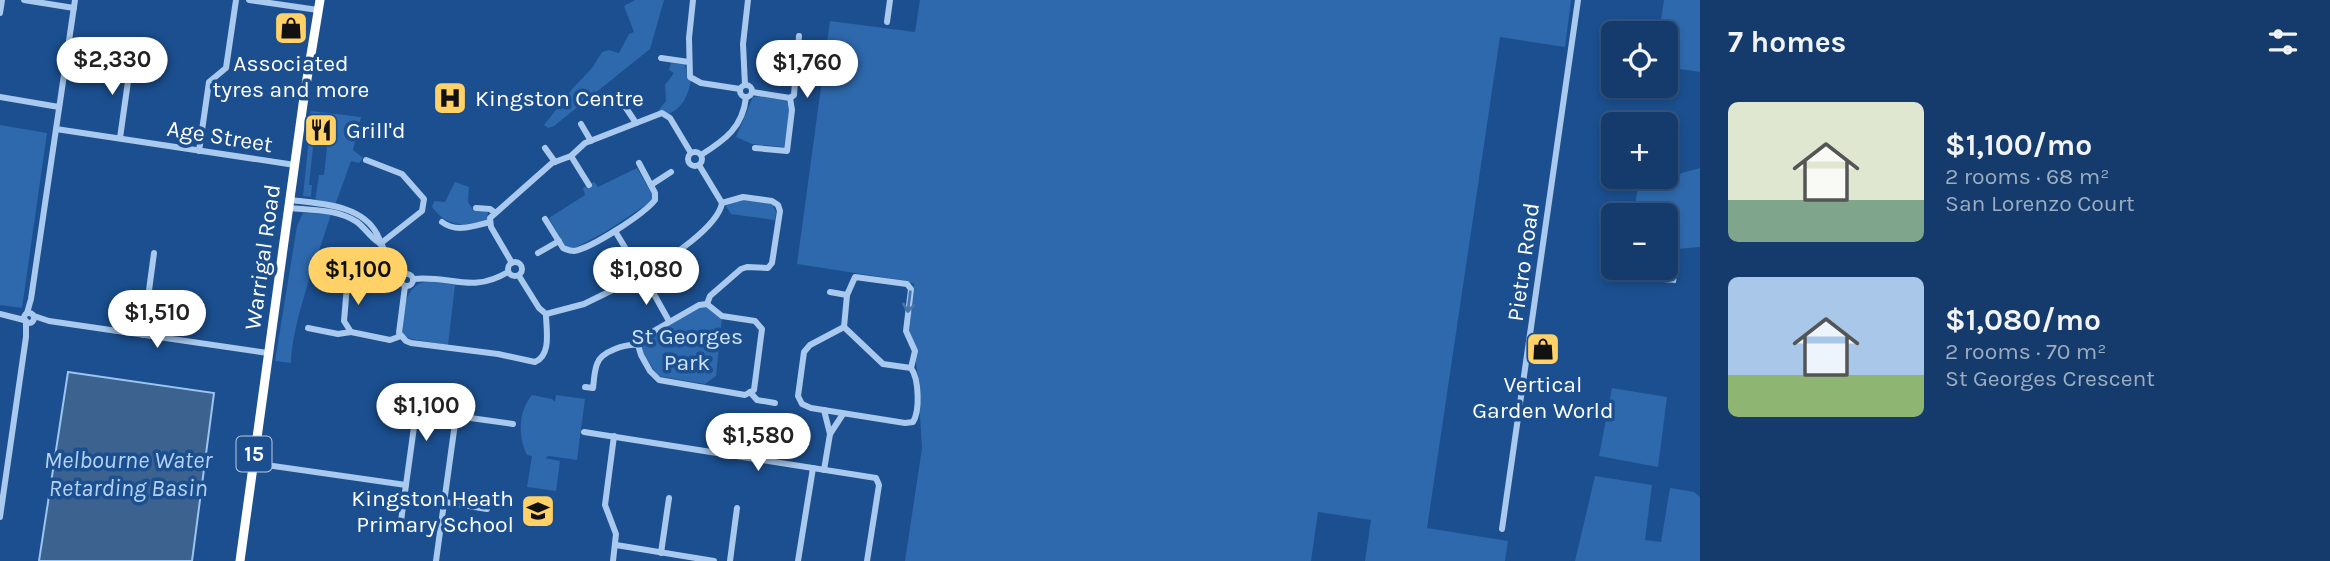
<!DOCTYPE html>
<meta charset="utf-8">
<style>
:root{--surface:#143b6b;--page:#214673;--text:#f1f3f6;--muted:#9dadc1;--line:#33557e;--accent:#ffd166}
body{margin:0;font-family:Karla,sans-serif;background:var(--page);color:var(--text);height:100vh;display:flex;flex-direction:column;font-size:26px;white-space:nowrap}
*{box-sizing:border-box;margin:0}
p{font-size:23px;color:var(--muted)}
.icon{flex:none;width:38px;height:38px;fill:none;stroke:currentColor;stroke-width:2;stroke-linecap:round;stroke-linejoin:round}
.map{position:relative;flex:1;overflow:hidden}
.details{display:flex;flex-direction:column;background:var(--surface);width:630px}
.details>*{flex:none}
.controls{position:absolute;left:1601px;top:21px;display:grid;gap:14px}
.controls a{display:grid;place-items:center;width:77px;height:77px;border-radius:10px;background:var(--surface);box-shadow:0 4px 10px #0003,0 0 0 2px var(--line);font-size:35px}
.price{position:absolute;translate:-50% -60px;padding:0 16px;border-radius:24px;background:#fff;color:#222;font-size:23px;line-height:46px;filter:drop-shadow(0 2px 4px #0008)}
.price::after{content:'';position:absolute;left:50%;top:42px;width:21px;height:16px;margin-left:-10px;background:inherit;clip-path:polygon(0 0,100% 0,50% 100%)}
.price.on{background:var(--accent);color:#111}
ul{padding:0;list-style:none}
li{display:flex;align-items:center;gap:21px;height:175px;padding:0 28px}
li span{display:grid;place-items:center;flex:none;width:196px;height:140px;border-radius:10px;color:#555}
li>.icon{margin-inline-start:auto}
span .icon{width:84px;height:84px;fill:#fffc;stroke-width:1}
li b{font-size:30px}
h2{display:flex;justify-content:space-between;align-items:center;height:84px;padding:0 28px;font-size:30px}
main{display:flex;flex:1;min-height:0}
.map>svg:first-child{display:block}
.green{fill:#2e69ad}
.water{fill:#3c6290;stroke:#9cc4f0;stroke-width:2}
.lines{fill:none;stroke-linecap:round;stroke-linejoin:round}
.minor{stroke:#a9c9ee;stroke-width:6}
.highway{stroke:#fff;stroke-width:9}
.oneway{stroke:#4674ac}
.labels{text-anchor:middle;stroke-width:7;stroke-linejoin:round;paint-order:stroke}
.shield{fill:#1b4f8f;stroke:#bbcadd;stroke-width:2}
.shield-label{font-size:21px;font-weight:bold;fill:#fff}
.poi-label{font-size:23px;fill:#fff;stroke:#1b4f8f}
.street-label{font-size:23px;fill:#fff;stroke:#1b4f8f}
.park-label{font-size:23px;fill:#cfe3fa;stroke:#1b4f8f}
.water-label{font-size:24px;font-style:italic;fill:#b5d3f5;stroke:#1b4f8f}
</style>
<main>
<div class="map">
<svg width="1700" height="561" viewBox="0 0 1700 561">
<rect width="100%" height="100%" fill="#1b4f8f"/>
<g class="green">
<polygon points="635,0 664,0 650,49 554,126 548,128 544,125 573,88 592,68 602,52 609,50 619,53 629,34 634,32 624,6"/>
<polygon points="920,0 1571,0 1565,47 1500,37 1427,528 1508,541 1505,561 1365,561 1371,520 1318,512 1311,561 905,561 922,448 917,368 909,334 914,284 907,281 797,264 830,21 915,32"/>
<polygon points="1664,0 1700,0 1700,72 1666,67 1666,33 1659,33"/>
<path d="M671,63L685,64L687,77L691,81C687,97 684,106 669,114L658,111L666,101L665,85L674,73L669,70Z"/>
<polygon points="762,96 786,100 790,108 784,147 752,144 736,137 753,97"/>
<polygon points="311,111 361,117 353,150 363,158 359,163 351,161 335,205 315,201 319,175 324,175 327,148 324,143 328,127 330,126 327,118 316,119 309,185 312,185 311,197 303,196 310,128 308,122"/>
<polygon points="0,125 47,133 22,308 0,305"/>
<polygon points="637,168 652,194 652,201 605,232 573,249 565,246 549,218 585,195 583,188 594,182 598,187"/>
<polygon points="1700,168 1700,247 1666,250 1666,215 1634,215 1638,185"/>
<path d="M455,182L469,187L468,202L474,211L488,212L487,220C463,227 447,227 432,207L434,201L445,202Z"/>
<polygon points="740,199 772,204 776,212 775,220 731,214 726,206"/>
<path d="M303,213L331,214C318,256 292,321 291,363L275,361L297,226Z"/>
<path d="M431,281L455,285L448,345L411,339L403,335C402,314 403,282 431,281Z"/>
<polygon points="700,305 705,305 722,318 716,376 705,384 658,376 641,350 643,340"/>
<polygon points="1612,388 1667,397 1658,467 1599,456"/>
<path d="M532,395L552,399L555,402L556,395L585,399L577,460L549,456L545,458L560,461L556,491L527,487L532,456L527,455C518,436 518,412 532,395Z"/>
<polygon points="1595,476 1652,485 1645,540 1661,542 1670,488 1694,492 1700,497 1700,561 1575,561"/>
</g>
<g class="water">
<polygon points="1666,263 1678,264 1675,282 1640,279 1640,268 1666,268"/>
<polygon points="68,372 214,393 192,561 39,561"/>
</g>
<g class="lines">
<g class="minor">
<polyline points="24,0 74,8"/>
<polyline points="249,0 318,10"/>
<polyline points="693,0 689,38 690,77 701,83 740,89"/>
<polyline points="0,13 2,0"/>
<polyline points="887,22 890,0"/>
<polyline points="661,58 689,62"/>
<circle cx="746" cy="91" r="6"/>
<polyline points="745,85 743,44 748,0"/>
<polyline points="752,92 790,98 794,95 799,36"/>
<polyline points="0,97 59,107"/>
<polyline points="622,102 636,123"/>
<polyline points="581,124 591,141"/>
<polyline points="56,129 295,165"/>
<polyline points="120,138 131,60"/>
<polyline points="545,148 555,162"/>
<polyline points="755,148 787,151 792,110 790,98"/>
<polyline points="199,151 209,82 226,68 236,0"/>
<circle cx="695" cy="159" r="7"/>
<path d="M701,155C725,140 743,127 746,97"/>
<polyline points="571,156 589,185"/>
<polyline points="366,160 402,174 424,199 422,211 380,244"/>
<polyline points="651,185 671,172"/>
<path d="M291,200C320,204 361,204 377,234C384,248 388,265 403,276"/>
<path d="M290,208C312,210 337,209 357,222C365,228 370,237 378,242"/>
<polyline points="476,208 490,209 494,212"/>
<path d="M545,219L563,248C568,250 569,251 574,251C592,248 644,214 655,200V193L639,163"/>
<path d="M442,222C456,233 474,226 490,222"/>
<polyline points="615,231 638,269"/>
<polyline points="538,253 559,241"/>
<polyline points="336,258 335,276 347,286 344,321 351,332 390,340 401,336"/>
<circle cx="515" cy="269" r="7"/>
<polyline points="512,263 491,227 490,218 552,163 571,156 585,143 662,113 670,118 691,153"/>
<circle cx="642" cy="275" r="7"/>
<path d="M648,271C668,259 718,227 722,203L699,165"/>
<circle cx="407" cy="280" r="6"/>
<polyline points="519,276 539,308 546,314 584,304 637,278"/>
<path d="M413,279C452,275 471,294 508,272"/>
<polyline points="646,280 669,321"/>
<polyline points="347,286 363,283"/>
<path d="M405,286L399,333L406,341L411,343L498,354L535,362C552,355 546,329 546,314"/>
<polyline points="830,292 847,295"/>
<polygon points="707,304 722,316 755,321 762,329 754,390 745,395 659,380 650,371 641,355 638,345 645,336 699,305"/>
<polyline points="707,304 710,296 741,269 747,267 768,268 772,263 780,211 778,205 772,201 743,197 722,203"/>
<polyline points="27,313 31,299 75,0"/>
<circle cx="29" cy="318" r="5"/>
<polyline points="0,314 24,320"/>
<polyline points="34,316 49,321 268,353"/>
<path d="M844,327L883,364L911,368C919,379 920,411 913,422L905,423L811,408L802,404L798,396L804,352L810,345Z"/>
<polyline points="844,327 847,295 855,277 907,284 911,289 906,331 915,351 911,368"/>
<polyline points="308,328 338,334 351,332"/>
<polyline points="143,335 154,253"/>
<path d="M585,387L593,388C594,381 594,372 597,364C601,351 626,344 638,345"/>
<polyline points="750,392 757,400 775,403"/>
<polyline points="824,410 830,434"/>
<polyline points="584,432 876,478 879,485 867,561"/>
<polyline points="252,463 406,485"/>
<polyline points="824,470 830,434 843,414"/>
<polyline points="445,502 487,509"/>
<polyline points="0,517 26,337 26,321"/>
<polyline points="395,524 401,521 418,398"/>
<polyline points="1502,529 1578,0"/>
<polyline points="616,545 714,561"/>
<polyline points="661,553 669,498"/>
<polyline points="436,561 456,416 513,424"/>
<polyline points="613,561 616,534 605,505 614,436"/>
<polyline points="730,561 737,508"/>
<polyline points="798,561 813,468"/>
</g>
<polyline class="highway" points="240,561 304,97 320,0"/>
</g>
<defs><path id="oneway-shaft" d="M-6 0H5M1.5-3L5.5 0L1.5 3" fill="none" stroke-width="1.6" stroke-linecap="round" stroke-linejoin="round" transform="scale(1.75)"/></defs>
<use class="oneway" href="#oneway-shaft" transform="translate(909 302) rotate(97)"/>
<defs>
<g id="shop-square" transform="scale(1.75)"><rect x="-9" y="-9" width="18" height="18" rx="4" fill="#ffd166" stroke="#1b4f8f"/><path d="M-5-2.5h2.3a2.7 3.5 0 0 1 5.4 0H5L5.5 6h-11ZM-1.5-2.5h3a1.5 2.3 0 0 0-3 0Z" fill="#111"/></g>
<g id="hospital-square" transform="scale(1.75)"><rect x="-9" y="-9" width="18" height="18" rx="4" fill="#ffd166" stroke="#1b4f8f"/><path d="M-5-5h3v3.5h4V-5h3V5h-3V1.5h-4V5h-3Z" fill="#111"/></g>
<g id="restaurant-square" transform="scale(1.75)"><rect x="-9" y="-9" width="18" height="18" rx="4" fill="#ffd166" stroke="#1b4f8f"/><path d="M-5-6h1v4h1v-4h1v4h1v-4h1v5L-1.5 .5V6h-2V.5L-5-1ZM5-6V6H3V1.5H1.5Q1.5-4 5-6Z" fill="#111"/></g>
<g id="school-square" transform="scale(1.75)"><rect x="-9" y="-9" width="18" height="18" rx="4" fill="#ffd166" stroke="#1b4f8f"/><path d="M0-5L7-2L0 1L-7-2ZM-4 1L0 2.5L4 1V4Q0 6-4 4Z" fill="#111"/></g>
</defs>
<g fill-rule="evenodd">
<use href="#shop-square" x="291" y="28"/>
<use href="#hospital-square" x="450" y="98"/>
<use href="#restaurant-square" x="321" y="130"/>
<use href="#shop-square" x="1543" y="349"/>
<use href="#school-square" x="538" y="511"/>
</g>
<g class="labels">
<rect class="shield" x="236.5" y="436.5" width="35" height="35" rx="5"/>
<g class="shield-label">
<text x="254" y="461">15</text>
</g>
<g class="poi-label">
<text x="291" y="71">Associated<tspan x="291" dy="26">tyres and more</tspan></text>
<text x="475" y="106" text-anchor="start">Kingston Centre</text>
<text x="346" y="138" text-anchor="start">Grill'd</text>
<text x="1543" y="392">Vertical<tspan x="1543" dy="26">Garden World</tspan></text>
<text x="514" y="506" text-anchor="end">Kingston Heath<tspan x="514" dy="26">Primary School</tspan></text>
</g>
<g class="street-label">
<text transform="translate(220 136) rotate(9)" y="8">Age Street</text>
<text transform="translate(262 257) rotate(-82)" y="8">Warrigal Road</text>
<text transform="translate(1523 262) rotate(-82)" y="8">Pietro Road</text>
</g>
<g class="park-label">
<text x="687" y="344">St Georges<tspan x="687" dy="26">Park</tspan></text>
</g>
<g class="water-label">
<text x="128" y="468">Melbourne Water<tspan x="128" dy="28">Retarding Basin</tspan></text>
</g>
</g>
</svg>
<div class="controls">
<a><svg class="icon" aria-label="locate" viewBox="0 0 24 24"><circle cx="12" cy="12" r="6"/><path d="M12 2v4M12 18v4M2 12h4M18 12h4"/></svg></a>
<a>+</a>
<a>−</a>
</div>
<b class="price" style="left:112px;top:97px">$2,330</b>
<b class="price" style="left:807px;top:100px">$1,760</b>
<b class="price on" style="left:358px;top:307px">$1,100</b>
<b class="price" style="left:646px;top:307px">$1,080</b>
<b class="price" style="left:157px;top:350px">$1,510</b>
<b class="price" style="left:426px;top:443px">$1,100</b>
<b class="price" style="left:758px;top:473px">$1,580</b>
</div>
<section class="details">
<h2>7 homes<svg class="icon" aria-label="filters" viewBox="0 0 24 24"><path d="M4 7h16M4 17h16"/><circle cx="9" cy="7" r="2"/><circle cx="15" cy="17" r="2"/></svg></h2>
<ul>
<li><span style="background:linear-gradient(#dfe7d0 70%,#7fa58c 0)"><svg class="icon" aria-label="home" viewBox="0 0 24 24"><path d="M3 11l9-7 9 7M6 9v11h12V9"/></svg></span><div><b>$1,100/mo</b><p>2 rooms · 68 m²</p><p>San Lorenzo Court</p></div></li>
<li><span style="background:linear-gradient(#a9c7e8 70%,#8fb573 0)"><svg class="icon" aria-label="home" viewBox="0 0 24 24"><path d="M3 11l9-7 9 7M6 9v11h12V9"/></svg></span><div><b>$1,080/mo</b><p>2 rooms · 70 m²</p><p>St Georges Crescent</p></div></li>
</ul>
</section>
</main>
